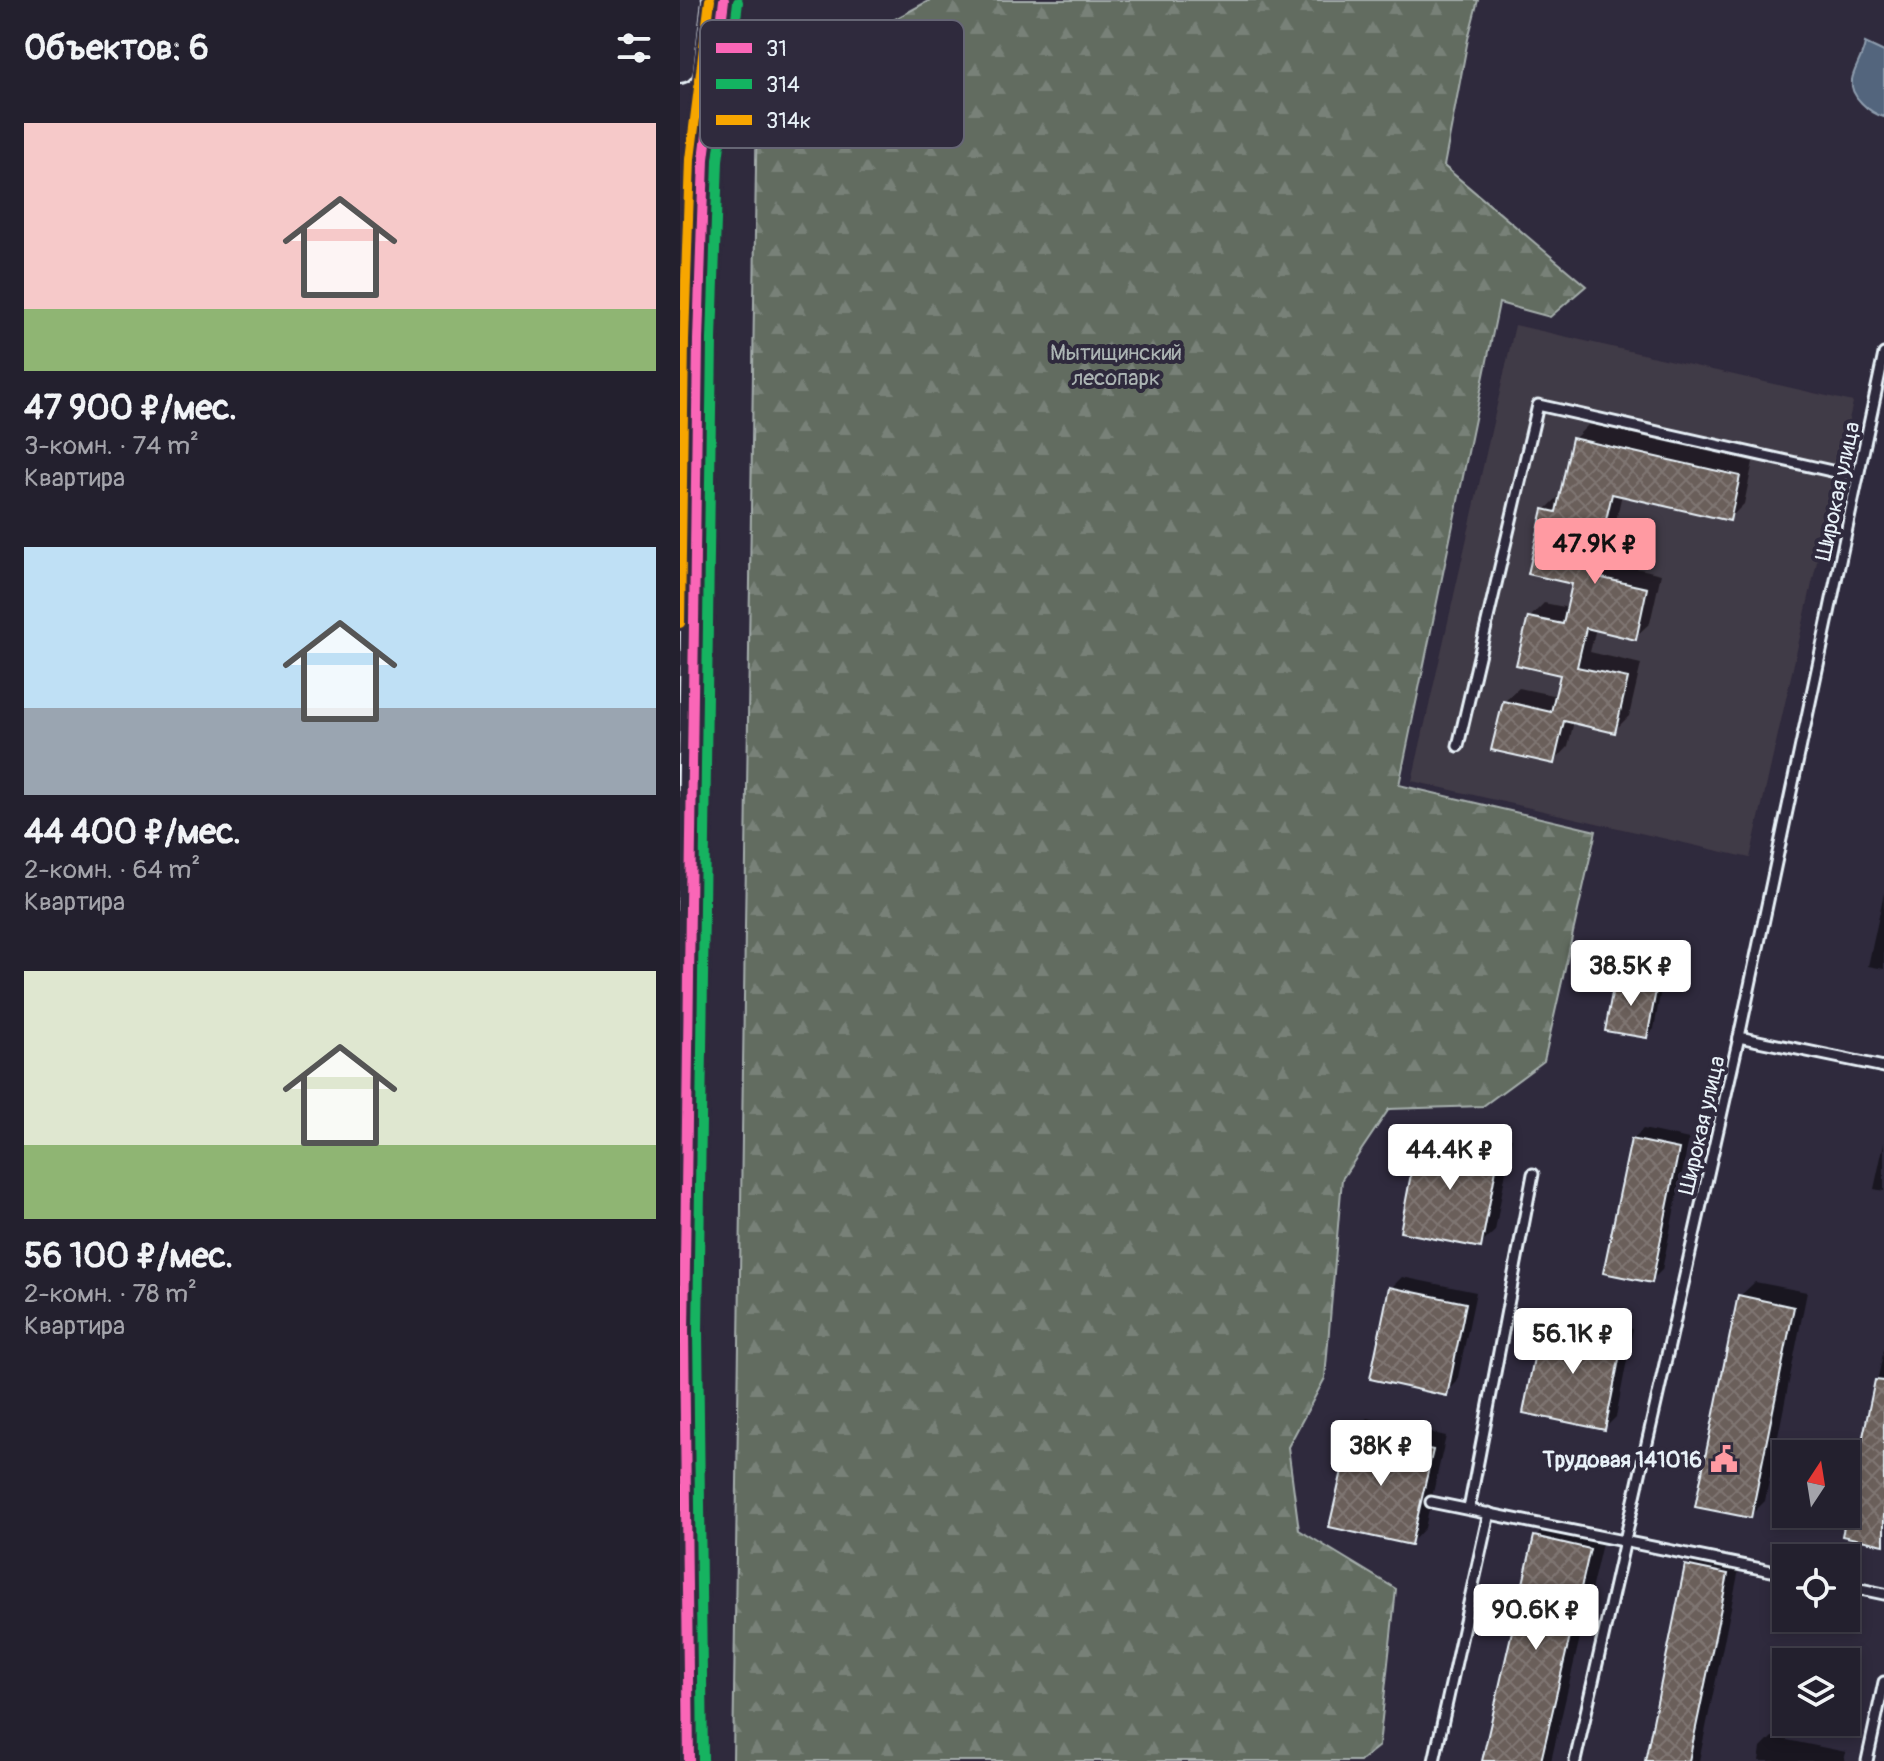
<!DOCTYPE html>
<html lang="ru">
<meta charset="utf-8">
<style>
:root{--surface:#23202e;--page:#2b2836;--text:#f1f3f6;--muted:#a3a3aa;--line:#403e4a;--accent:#ff9aa2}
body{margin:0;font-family:Pangolin,sans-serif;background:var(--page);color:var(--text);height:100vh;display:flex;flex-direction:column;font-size:30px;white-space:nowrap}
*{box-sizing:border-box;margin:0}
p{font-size:26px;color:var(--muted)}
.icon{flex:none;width:44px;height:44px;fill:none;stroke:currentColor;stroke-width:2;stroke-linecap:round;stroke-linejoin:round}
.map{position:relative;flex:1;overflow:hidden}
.details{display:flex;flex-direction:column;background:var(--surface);width:680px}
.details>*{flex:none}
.needle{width:52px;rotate:12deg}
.controls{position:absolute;left:1092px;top:1440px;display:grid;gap:16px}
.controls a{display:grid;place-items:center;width:88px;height:88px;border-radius:0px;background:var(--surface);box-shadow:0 4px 12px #0003,0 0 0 2px var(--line);font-size:40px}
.price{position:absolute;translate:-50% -68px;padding:0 18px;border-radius:8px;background:#fff;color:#222;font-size:26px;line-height:52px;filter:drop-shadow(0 2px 4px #0008)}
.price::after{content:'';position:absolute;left:50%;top:48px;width:24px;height:18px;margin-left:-12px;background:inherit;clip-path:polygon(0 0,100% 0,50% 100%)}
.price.selected{background:var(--accent);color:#111}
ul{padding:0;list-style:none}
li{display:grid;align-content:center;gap:16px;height:424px;padding:0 24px}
li span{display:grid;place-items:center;height:248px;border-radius:0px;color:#555}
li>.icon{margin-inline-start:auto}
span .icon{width:144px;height:144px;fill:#fffc;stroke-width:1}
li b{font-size:34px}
h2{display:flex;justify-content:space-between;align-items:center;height:96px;padding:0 24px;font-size:34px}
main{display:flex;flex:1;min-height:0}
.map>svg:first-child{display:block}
.built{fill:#413a46}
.forest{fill:url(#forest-firs);stroke:#a5aeac;stroke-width:2}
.water{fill:#52657d;stroke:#8e9dae;stroke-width:2}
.shadow{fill:#0007}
.building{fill:url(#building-cross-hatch);stroke:#e8f1f8;stroke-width:2}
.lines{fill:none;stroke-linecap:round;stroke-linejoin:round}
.lane-casing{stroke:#e8f1f8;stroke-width:15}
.secondary-casing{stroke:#e8f1f8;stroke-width:32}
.lane{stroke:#2f2a3d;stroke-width:9}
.secondary{stroke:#2f2a3d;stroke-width:26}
.bus-1-casing{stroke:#2f2a3d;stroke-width:16}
.bus-2-casing{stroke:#2f2a3d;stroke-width:16}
.bus-3-casing{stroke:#2f2a3d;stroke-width:16}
.bus-1{stroke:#fa66b7;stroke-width:10}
.bus-2{stroke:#13b361;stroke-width:10}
.bus-3{stroke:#f7a600;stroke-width:10}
.labels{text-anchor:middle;stroke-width:8;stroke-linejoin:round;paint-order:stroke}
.park-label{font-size:22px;fill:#acb5b4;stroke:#2f2a3d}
.street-label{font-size:22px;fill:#e8f1f8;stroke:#2f2a3d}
.poi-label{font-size:22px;font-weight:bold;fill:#e8f1f8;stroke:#2f2a3d;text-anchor:end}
.key{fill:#2f2a3d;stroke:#666675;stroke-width:2}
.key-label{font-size:22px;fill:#e8f1f8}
</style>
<main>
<section class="details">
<h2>Объектов: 6<svg class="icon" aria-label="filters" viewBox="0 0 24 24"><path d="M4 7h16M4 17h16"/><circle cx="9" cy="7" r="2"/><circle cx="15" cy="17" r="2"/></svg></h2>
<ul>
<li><span style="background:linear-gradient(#f6c9c9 75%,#8fb573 0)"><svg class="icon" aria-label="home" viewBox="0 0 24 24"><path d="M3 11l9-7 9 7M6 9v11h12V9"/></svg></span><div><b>47 900 ₽/мес.</b><p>3-комн. · 74 m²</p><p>Квартира</p></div></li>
<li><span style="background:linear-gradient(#bfe0f5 65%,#9aa5b1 0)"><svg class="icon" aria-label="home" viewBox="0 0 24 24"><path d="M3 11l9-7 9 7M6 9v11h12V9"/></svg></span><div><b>44 400 ₽/мес.</b><p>2-комн. · 64 m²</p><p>Квартира</p></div></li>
<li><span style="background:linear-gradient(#dfe7d0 70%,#8fb573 0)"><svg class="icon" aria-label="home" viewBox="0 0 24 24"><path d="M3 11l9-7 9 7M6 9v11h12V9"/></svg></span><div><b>56 100 ₽/мес.</b><p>2-комн. · 78 m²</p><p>Квартира</p></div></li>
</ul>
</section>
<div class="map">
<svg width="1204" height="1761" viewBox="0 0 1204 1761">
<defs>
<pattern id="forest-firs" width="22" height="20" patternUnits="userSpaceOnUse" patternTransform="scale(2)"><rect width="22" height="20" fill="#626c61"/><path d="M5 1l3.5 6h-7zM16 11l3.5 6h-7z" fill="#788178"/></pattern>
<pattern id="building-cross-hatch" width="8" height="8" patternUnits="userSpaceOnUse" patternTransform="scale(2)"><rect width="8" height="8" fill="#6a5e5a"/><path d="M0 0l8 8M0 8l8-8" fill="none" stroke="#7f7672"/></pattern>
</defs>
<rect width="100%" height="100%" fill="#2f2a3d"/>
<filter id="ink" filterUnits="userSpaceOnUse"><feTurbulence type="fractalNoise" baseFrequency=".0125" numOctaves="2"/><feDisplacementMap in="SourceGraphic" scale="16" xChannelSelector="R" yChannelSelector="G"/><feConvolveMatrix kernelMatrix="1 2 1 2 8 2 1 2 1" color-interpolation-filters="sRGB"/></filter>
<g filter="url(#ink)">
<polygon class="built" points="835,325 1173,402 1070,858 732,781"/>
<polygon class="forest" points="250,0 798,0 788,39 764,166 906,286 870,317 819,303 719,785 916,831 864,1061 803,1106 709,1109 662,1179 645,1378 608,1447 619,1530 716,1589 699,1746 680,1761 53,1761 77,94"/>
<path class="water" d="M1185,43L1204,52V117C1190,113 1169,96 1172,80C1173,70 1183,57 1185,43Z"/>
<g class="shadow">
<polygon points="909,424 1073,462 1064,504 1049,519 942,494 927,561 981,574 970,623 955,637 916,628 910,652 961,664 949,716 935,730 894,721 888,747 874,762 824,702 839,688 877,696 882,674 849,618 864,603 889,608 895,583 865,510 880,495 894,439"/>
<polygon points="1204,893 1204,969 1188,966"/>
<polygon points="943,971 983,978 974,1029 967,1036 936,978"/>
<polygon points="754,1124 832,1138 815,1231 800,1245 739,1138"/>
<polygon points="963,1129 1009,1139 982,1270 971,1281 952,1140"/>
<polygon points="1204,1143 1204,1191 1194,1189"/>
<polygon points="722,1277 796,1292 777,1382 766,1393 711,1288"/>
<polygon points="1075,1282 1127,1292 1085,1501 1070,1516 1060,1296"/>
<polygon points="874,1313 953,1329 936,1417 925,1428 863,1324"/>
<polygon points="1204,1349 1204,1543 1165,1534"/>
<polygon points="687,1418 766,1436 745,1528 731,1543 672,1433"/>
<polygon points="871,1522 924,1535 871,1761 804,1761 856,1537"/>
<polygon points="1022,1551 1061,1560 1019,1761 967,1761 1007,1566"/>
<polygon points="1092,1737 1166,1752 1164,1761 1079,1761 1081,1748"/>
</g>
<g class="building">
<polygon points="892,438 1060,476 1050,521 932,494 913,576 967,588 956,640 906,628 897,667 948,678 935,733 884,721 874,764 811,750 823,701 871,712 880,675 836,665 848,617 883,624 892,584 848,574 863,509 876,512"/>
<polygon points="935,977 977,985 967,1038 925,1031"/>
<polygon points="738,1137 819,1153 801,1248 720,1232"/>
<polygon points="951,1139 999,1149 972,1283 923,1273"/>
<polygon points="709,1287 786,1303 767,1396 690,1379"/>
<polygon points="1058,1295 1114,1307 1071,1518 1015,1507"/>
<polygon points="861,1323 943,1339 925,1430 843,1413"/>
<polygon points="1195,1380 1204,1381 1204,1545 1162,1536"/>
<polygon points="671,1432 753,1450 731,1545 649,1527"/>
<polygon points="854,1536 910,1549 861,1761 802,1761"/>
<polygon points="1005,1565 1048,1574 1009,1761 965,1761"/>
</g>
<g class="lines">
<g class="lane-casing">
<g id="lane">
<polyline points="778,746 858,405 1178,477"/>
<polyline points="1059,1037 1204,1067"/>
<polyline points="751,1502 1106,1574"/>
<polyline points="789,1509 853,1174"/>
<polyline points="1166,1586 1204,1594"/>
<polyline points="754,1761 809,1513"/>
<polyline points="895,1761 1059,1037 1204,354"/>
<polyline points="1187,1761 1204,1682"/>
</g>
</g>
<g class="secondary-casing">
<g id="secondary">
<polyline points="0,69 8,0"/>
<polyline points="9,1761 4,1332 18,340 24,159 44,0"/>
</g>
</g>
<use href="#lane" class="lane"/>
<use href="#secondary" class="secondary"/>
<g class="bus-1-casing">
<polyline id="bus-1" points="9,1761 4,1332 18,340 24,159 44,0"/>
</g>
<g class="bus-2-casing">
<polyline id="bus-2" points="23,1761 18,1332 32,340 38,160 58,2"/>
</g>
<g class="bus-3-casing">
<polyline id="bus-3" points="0,623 4,340 10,159 30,0"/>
</g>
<use href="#bus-1" class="bus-1"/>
<use href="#bus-2" class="bus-2"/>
<use href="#bus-3" class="bus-3"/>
</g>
</g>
<defs>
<g id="civic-bare" transform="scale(2.16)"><path d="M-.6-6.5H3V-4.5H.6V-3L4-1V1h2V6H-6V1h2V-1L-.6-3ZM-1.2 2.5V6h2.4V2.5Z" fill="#ff9aa2" stroke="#2f2a3d" stroke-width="2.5" paint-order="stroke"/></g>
</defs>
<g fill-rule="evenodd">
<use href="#civic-bare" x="1044" y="1459"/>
</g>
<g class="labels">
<g class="park-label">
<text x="436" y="360">Мытищинский<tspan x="436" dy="25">лесопарк</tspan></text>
</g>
<g class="street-label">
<text transform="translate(1157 491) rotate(-78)" y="8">Широкая улица</text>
<text transform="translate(1021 1125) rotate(-77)" y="8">Широкая улица</text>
</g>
<g class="poi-label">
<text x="1022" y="1467">Трудовая 141016</text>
</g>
</g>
<rect x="20" y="20" width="264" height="128" rx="12" class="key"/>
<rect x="36" y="43" width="36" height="10" fill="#fa66b7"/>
<rect x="36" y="79" width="36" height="10" fill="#13b361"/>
<rect x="36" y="115" width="36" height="10" fill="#f7a600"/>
<g class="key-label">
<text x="86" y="56">31</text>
<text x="86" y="92">314</text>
<text x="86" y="128">314к</text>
</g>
</svg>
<div class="controls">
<a><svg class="needle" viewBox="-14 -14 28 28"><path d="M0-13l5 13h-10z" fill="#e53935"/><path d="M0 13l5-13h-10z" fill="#a3a3aa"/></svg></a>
<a><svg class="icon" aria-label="locate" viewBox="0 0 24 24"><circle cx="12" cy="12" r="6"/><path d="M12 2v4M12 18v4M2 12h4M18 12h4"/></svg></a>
<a><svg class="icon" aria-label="layers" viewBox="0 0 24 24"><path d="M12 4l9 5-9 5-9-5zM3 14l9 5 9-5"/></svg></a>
</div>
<b class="price selected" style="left:915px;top:586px">47.9K ₽</b>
<b class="price" style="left:951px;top:1008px">38.5K ₽</b>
<b class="price" style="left:770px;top:1192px">44.4K ₽</b>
<b class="price" style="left:893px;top:1376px">56.1K ₽</b>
<b class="price" style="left:701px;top:1488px">38K ₽</b>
<b class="price" style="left:856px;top:1652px">90.6K ₽</b>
</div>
</main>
